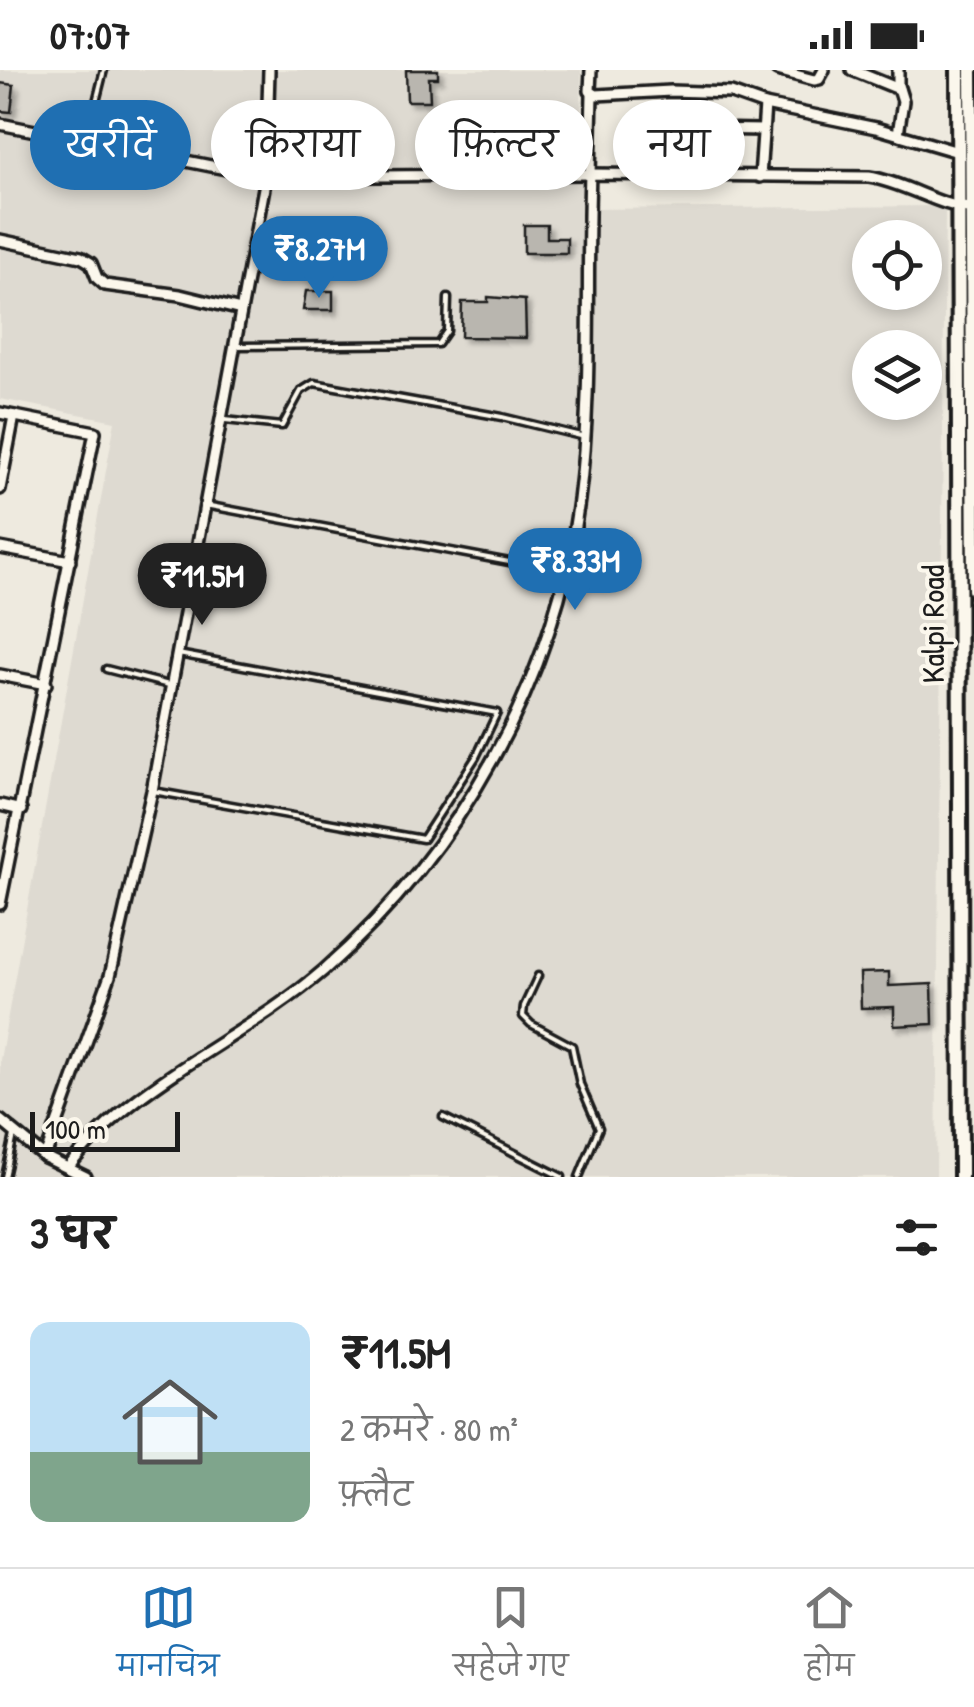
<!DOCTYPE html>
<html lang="hi">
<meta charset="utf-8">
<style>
:root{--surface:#fff;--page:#f2f2f2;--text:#222;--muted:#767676;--line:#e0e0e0;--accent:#1f6fb2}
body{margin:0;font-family:"Patrick Hand","Playpen Sans Deva",sans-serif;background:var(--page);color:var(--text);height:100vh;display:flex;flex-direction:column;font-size:38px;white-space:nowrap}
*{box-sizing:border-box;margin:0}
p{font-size:32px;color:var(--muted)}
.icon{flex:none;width:55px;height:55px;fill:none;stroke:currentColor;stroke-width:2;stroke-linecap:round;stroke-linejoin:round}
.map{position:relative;height:1107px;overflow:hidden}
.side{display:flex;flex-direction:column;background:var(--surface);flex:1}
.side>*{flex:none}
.banner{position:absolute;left:30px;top:30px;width:915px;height:90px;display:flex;gap:20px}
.tools{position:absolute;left:852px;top:150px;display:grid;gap:20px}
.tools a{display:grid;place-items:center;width:90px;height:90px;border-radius:50%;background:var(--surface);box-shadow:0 5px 15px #0003;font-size:50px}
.scale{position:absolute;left:30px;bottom:25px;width:150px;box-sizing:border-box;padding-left:10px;border:5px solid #1c1c1c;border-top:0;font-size:28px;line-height:35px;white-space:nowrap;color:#1c1c1c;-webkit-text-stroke:8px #fbf7ec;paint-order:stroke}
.price{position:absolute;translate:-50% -85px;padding:0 22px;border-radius:35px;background:var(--accent);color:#fff;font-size:32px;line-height:65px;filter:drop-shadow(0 2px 5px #0008)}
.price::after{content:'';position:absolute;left:50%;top:60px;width:30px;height:22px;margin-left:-15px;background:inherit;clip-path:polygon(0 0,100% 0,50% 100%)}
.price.current{background:#222;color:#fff}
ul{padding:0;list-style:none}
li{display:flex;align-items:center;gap:30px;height:250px;padding:0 30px}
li+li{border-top:2px solid var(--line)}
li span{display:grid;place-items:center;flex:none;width:280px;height:200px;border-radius:20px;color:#555}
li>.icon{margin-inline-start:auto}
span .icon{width:120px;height:120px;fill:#fffc;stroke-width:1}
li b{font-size:42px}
h2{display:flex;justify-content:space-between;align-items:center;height:120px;padding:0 30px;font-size:42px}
.tag{padding:0 35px;border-radius:45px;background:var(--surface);box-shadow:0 5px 15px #0003;font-size:35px;line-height:90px}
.tag.current{background:var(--accent);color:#fff}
.status{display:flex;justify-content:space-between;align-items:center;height:70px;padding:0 50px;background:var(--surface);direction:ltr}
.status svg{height:28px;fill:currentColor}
.menu{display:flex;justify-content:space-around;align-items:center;height:140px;border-top:2px solid var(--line);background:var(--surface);font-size:28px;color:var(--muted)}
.menu a{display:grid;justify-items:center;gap:5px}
.menu .current{color:var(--accent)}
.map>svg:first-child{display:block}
.built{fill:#dedad1;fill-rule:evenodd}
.building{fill:#b9b6af;stroke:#1c1c1c;stroke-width:2.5;filter:url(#shadow)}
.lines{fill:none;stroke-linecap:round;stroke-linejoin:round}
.service-casing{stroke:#1c1c1c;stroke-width:11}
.minor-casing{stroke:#1c1c1c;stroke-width:16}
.secondary-casing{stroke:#1c1c1c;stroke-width:20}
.service{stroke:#fbf7ec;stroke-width:4}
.minor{stroke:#fbf7ec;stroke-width:9}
.secondary{stroke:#fbf7ec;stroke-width:12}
.labels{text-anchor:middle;stroke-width:8;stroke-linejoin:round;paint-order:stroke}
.street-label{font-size:32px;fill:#1c1c1c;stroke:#fbf7ec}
</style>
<div class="status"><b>07:07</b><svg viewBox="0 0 49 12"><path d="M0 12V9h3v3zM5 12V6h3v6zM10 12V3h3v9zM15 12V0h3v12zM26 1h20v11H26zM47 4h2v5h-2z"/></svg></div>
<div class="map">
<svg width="974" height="1107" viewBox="0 0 974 1107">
<defs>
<filter id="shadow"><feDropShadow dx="4.5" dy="4.5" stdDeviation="2.5" flood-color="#0004"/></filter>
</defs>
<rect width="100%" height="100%" fill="#eeeadf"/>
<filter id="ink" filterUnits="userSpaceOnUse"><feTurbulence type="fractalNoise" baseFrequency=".01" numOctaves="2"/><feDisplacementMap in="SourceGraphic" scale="20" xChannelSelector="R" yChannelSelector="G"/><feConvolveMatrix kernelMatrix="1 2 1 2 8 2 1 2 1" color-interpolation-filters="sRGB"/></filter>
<g filter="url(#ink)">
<path class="built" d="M0,0H581L583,139L945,136L936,1107H0V990L115,351L0,329ZM870,168H925V222H870ZM870,278H925V332H870Z"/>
<g class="building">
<polygon points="406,0 438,0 438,8 429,8 430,31 407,31"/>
<polygon points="0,13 14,15 11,42 0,41"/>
<polygon points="524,155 547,155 547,168 567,168 567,183 524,183"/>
<polygon points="306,221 333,221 333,240 303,240"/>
<polygon points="488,227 525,230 526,268 461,267 462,232 488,232"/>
<polygon points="889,902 889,916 932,914 933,954 894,956 894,937 861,938 860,903"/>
</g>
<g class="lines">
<g class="service-casing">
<g id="service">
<polyline points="87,68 104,0"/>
<polyline points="237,276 438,274 447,261 448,228"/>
<polyline points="225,350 282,356 301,321 314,313 502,347 585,367"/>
<polyline points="205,435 520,494"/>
<polyline points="106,599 169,615"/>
<polyline points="153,721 423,769 476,687 497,643 178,584"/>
<polyline points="538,906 524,936 523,946 531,954 572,976 580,1014 599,1058 579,1107"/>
<polyline points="443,1047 562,1107"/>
<polyline points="5,1107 14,1065"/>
</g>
</g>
<g class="minor-casing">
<g id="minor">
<polyline points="591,0 590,21 596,25 671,21 731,23 765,35 876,58 958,82"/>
<polyline points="777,0 814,10 819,9 824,0"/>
<polyline points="852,0 899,19"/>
<polyline points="0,54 266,107 590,104 592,24"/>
<polyline points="640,58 763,60"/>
<polyline points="898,64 903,31 898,15 898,0"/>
<polyline points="760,107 765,35"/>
<polyline points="0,170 81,187 91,193 97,208 105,215 180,225 241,240"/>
<polyline points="0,343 95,362 0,834"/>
<polyline points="0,419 14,346"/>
<polyline points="0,478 70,491"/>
<polyline points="0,605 46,614"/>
<polyline points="0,735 21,740"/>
<polyline points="0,1050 45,1087"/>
<path d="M68,1098C134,1010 242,971 324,900C460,780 555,611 579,430C593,322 586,212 590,104L869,107C904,112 942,138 971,138"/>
<polyline points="86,1107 45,1087 110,906 152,721 266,107 269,0"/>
</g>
</g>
<g class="secondary-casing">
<g id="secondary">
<polyline points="958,0 961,1107"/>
<polyline points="971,0 974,520"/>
</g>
</g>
<use href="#service" class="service"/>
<use href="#minor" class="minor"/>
<use href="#secondary" class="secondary"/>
</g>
</g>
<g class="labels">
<g class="street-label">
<text transform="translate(933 554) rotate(-90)" y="11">Kalpi Road</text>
</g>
</g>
</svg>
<div class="tools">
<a><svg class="icon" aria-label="locate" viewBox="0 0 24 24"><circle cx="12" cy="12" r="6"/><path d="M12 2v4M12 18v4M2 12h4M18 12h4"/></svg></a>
<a><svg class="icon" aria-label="layers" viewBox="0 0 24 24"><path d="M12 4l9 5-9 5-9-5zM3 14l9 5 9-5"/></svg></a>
</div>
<div class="scale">100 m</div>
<b class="price" style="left:319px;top:231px">₹8.27M</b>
<b class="price" style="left:575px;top:543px">₹8.33M</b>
<b class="price current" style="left:202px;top:558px">₹11.5M</b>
<div class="banner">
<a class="tag current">खरीदें</a>
<a class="tag">किराया</a>
<a class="tag">फ़िल्टर</a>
<a class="tag">नया</a>
</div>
</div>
<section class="side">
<h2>3 घर<svg class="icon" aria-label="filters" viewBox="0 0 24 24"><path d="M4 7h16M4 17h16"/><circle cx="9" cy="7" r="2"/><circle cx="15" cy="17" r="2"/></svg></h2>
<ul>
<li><span style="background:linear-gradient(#bfe0f5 65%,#7fa58c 0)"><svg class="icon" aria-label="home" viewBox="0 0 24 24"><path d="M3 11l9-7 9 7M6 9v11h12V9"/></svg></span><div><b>₹11.5M</b><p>2 कमरे · 80 m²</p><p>फ़्लैट</p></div></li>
</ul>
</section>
<nav class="menu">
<a class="current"><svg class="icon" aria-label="map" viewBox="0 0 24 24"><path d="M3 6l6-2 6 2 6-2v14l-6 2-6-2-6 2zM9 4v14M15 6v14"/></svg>मानचित्र</a>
<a><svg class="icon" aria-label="saved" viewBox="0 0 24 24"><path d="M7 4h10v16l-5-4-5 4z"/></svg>सहेजे गए</a>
<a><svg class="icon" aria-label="home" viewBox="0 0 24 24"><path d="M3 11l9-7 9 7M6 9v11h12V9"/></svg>होम</a>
</nav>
